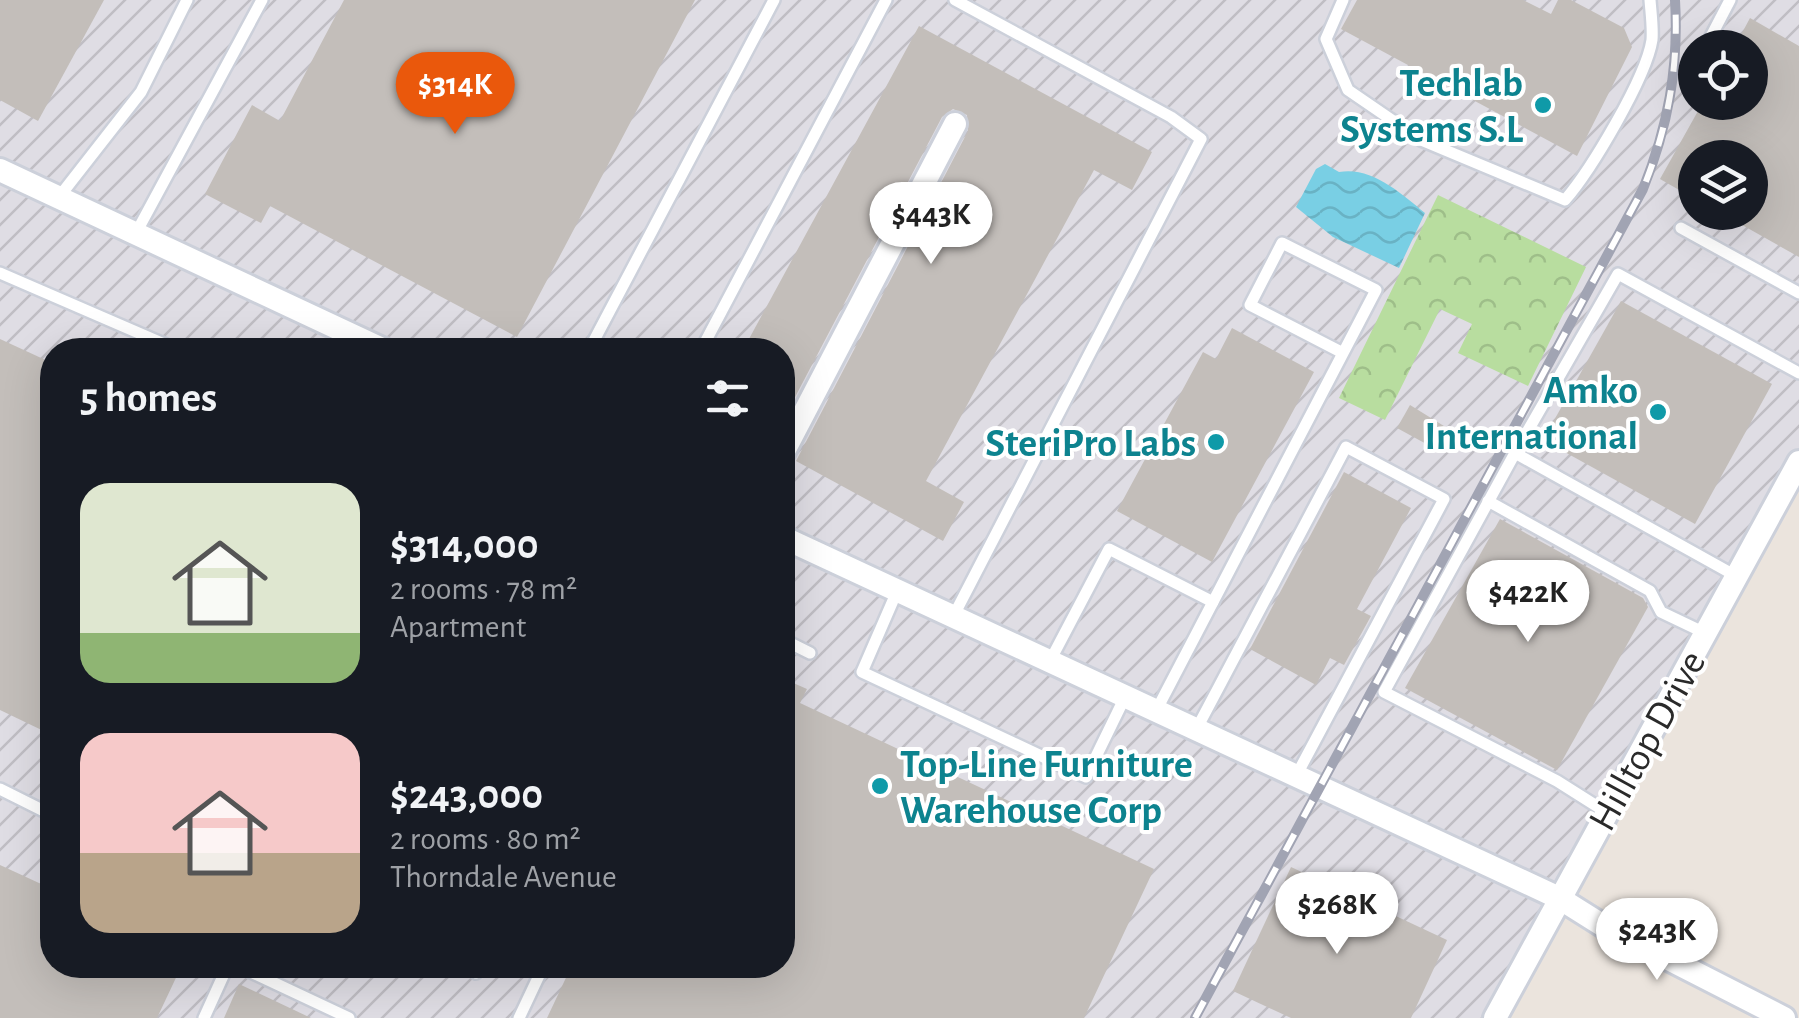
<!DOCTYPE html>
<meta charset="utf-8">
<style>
:root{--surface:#171b24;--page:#20242c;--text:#f1f3f6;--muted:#9ea1a6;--accent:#ea580c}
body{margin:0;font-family:"Alegreya Sans",sans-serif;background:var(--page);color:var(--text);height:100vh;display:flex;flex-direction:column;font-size:38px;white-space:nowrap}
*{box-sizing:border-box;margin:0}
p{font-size:32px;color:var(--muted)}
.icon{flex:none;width:55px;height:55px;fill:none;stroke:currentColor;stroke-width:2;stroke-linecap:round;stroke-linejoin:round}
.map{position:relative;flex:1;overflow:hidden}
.sheet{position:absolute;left:40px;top:338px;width:755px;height:640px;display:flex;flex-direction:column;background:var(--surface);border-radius:40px;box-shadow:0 10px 40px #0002}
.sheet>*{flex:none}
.fabs{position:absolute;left:1678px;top:30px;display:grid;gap:20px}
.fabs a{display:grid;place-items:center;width:90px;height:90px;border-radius:50%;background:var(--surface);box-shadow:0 10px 40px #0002;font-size:50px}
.price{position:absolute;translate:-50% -85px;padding:0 22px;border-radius:35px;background:#fff;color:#222;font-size:32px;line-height:65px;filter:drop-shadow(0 2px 5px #0008)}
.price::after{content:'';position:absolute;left:50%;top:60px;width:30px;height:22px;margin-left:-15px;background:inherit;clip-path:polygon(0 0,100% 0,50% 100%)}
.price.selected{background:var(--accent);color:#fff}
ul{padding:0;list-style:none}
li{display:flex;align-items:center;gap:30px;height:250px;padding:0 40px}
li span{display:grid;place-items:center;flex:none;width:280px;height:200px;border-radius:30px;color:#555}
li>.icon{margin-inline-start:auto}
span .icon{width:120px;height:120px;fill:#fffc;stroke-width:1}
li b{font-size:42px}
h2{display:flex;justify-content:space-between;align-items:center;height:120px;padding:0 40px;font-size:42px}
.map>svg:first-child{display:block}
.industrial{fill:url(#industrial-furrows);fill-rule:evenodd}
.forest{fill:url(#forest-crowns)}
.water{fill:url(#water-waves)}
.building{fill:#c3beba}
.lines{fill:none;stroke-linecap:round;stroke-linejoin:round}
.lane-casing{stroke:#ccd0da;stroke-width:16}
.street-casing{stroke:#ccd0da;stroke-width:28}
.lane{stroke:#fff;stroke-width:11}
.street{stroke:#fff;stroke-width:22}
.rail-casing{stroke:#a1a4b3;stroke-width:10}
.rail{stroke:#fff;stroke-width:6;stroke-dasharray:19;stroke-linecap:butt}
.culture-dot{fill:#0f9aa8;stroke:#fff;stroke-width:4}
.labels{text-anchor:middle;stroke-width:8;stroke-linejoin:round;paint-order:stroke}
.culture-label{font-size:40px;font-weight:bold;fill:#0d838f;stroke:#fff;text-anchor:end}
.street-label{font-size:40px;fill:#2a2a2a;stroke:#fff}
</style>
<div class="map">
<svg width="1799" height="1018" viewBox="0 0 1799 1018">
<defs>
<pattern id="industrial-furrows" width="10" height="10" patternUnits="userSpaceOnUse" patternTransform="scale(2.5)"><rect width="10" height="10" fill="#dfdde4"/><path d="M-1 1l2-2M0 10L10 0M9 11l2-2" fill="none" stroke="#c0bec4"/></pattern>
<pattern id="forest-crowns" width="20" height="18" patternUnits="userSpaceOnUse" patternTransform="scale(2.5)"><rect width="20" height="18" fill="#b8dd9f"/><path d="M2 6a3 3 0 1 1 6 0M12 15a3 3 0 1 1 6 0" fill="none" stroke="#9ebe89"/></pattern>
<pattern id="water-waves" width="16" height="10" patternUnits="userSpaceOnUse" patternTransform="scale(2.5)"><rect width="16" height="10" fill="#79cfe4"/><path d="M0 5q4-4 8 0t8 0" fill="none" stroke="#69b2c4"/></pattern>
</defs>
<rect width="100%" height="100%" fill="#ebe4dd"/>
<path class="industrial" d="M0,0H1799V486L1498,1018H0ZM1695,48H1750V102H1695ZM1695,158H1750V212H1695ZM52,350H782V965H52Z"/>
<polygon class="forest" points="1438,195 1586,267 1528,386 1458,353 1472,324 1440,309 1385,420 1339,398"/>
<path class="water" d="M1325,164L1339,172C1371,166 1401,193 1425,213L1399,268L1333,237L1296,207L1316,169Z"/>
<g class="building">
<polygon points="0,0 104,0 38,121 0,100"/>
<polygon points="344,0 695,0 517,337 270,206 261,223 205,194 252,105 280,121"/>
<polygon points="1357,0 1523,0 1551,14 1558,0 1571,0 1624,28 1632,47 1577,156 1341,29"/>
<polygon points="1750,18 1799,46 1799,257 1719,212 1750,212 1750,158 1695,158 1695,199 1660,179 1703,102 1750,102 1750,48 1734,48"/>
<polygon points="919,26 1152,152 1132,190 1094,170 926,481 964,502 943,541 796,461 968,131 967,115 953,109 942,117 782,422 782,350 743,350"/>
<polygon points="1621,301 1772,384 1695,524 1543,440"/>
<polygon points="1232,328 1314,372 1212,562 1117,511 1203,352 1216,359"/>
<polygon points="0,339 52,363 52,735 0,710"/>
<polygon points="1410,405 1452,431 1441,452 1397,428"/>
<polygon points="1344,472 1411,508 1357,609 1371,616 1344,665 1330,658 1316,685 1250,649"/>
<polygon points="1500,519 1643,598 1648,607 1557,770 1405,688"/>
<polygon points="782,678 807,689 800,703 1154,869 1084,1018 547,1018 572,965 782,965"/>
<polygon points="0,865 52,889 52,965 182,965 157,1018 0,1018"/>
<polygon points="1291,867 1447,940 1411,1018 1291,1018 1233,991"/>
<polygon points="239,984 311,1018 224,1018"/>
</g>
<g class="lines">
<g class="lane-casing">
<g id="lane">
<path d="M1343,0L1326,39L1348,90L1421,140L1565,200C1591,170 1646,78 1652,40C1653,27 1651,13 1650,0"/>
<polyline points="1705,48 1730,0"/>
<polyline points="59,197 141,92 187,0"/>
<polyline points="1681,228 1799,293"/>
<polyline points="136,233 262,0"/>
<polyline points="0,273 178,350"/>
<polyline points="589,350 774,0"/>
<polyline points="701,350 886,0"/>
<polyline points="1515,453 1618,274 1799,373"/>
<polyline points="1488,501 1650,591 1661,612 1705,633"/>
<polyline points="898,589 862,672 1086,777 1125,697"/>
<polyline points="954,615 1201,139 1171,117 955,0"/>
<polyline points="782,639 810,653"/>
<polyline points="1050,661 1109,549 1213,602"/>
<path d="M1156,711C1229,571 1303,431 1376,290L1282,243L1250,305L1343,353"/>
<polyline points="1196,730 1346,447 1444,499 1295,778"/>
<polyline points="0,789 52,815"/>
<polyline points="1606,812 1557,781 1384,692 1515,453 1736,576"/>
<polyline points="236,965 349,1018"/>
<polyline points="476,973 480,965"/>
<polyline points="204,1018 228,965"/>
<polyline points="519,1018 544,965"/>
</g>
</g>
<g class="street-casing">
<g id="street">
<polyline points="0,170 384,350"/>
<polyline points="782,455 955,124"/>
<polyline points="782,537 1559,898 1602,925 1784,1018"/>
<polyline points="1495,1018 1799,462"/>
</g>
</g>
<use href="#lane" class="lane"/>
<use href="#street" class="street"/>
<g class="rail-casing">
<path id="rail" d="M1195,1018L1643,189C1668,127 1679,67 1675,0"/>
</g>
<use href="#rail" class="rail"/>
</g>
<g class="culture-dot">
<circle cx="1543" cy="105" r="10"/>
<circle cx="1658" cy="412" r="10"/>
<circle cx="1216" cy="442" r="10"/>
<circle cx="880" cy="786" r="10"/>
</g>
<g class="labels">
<g class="culture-label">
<text x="1523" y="96">Techlab<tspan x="1523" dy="46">Systems S.L</tspan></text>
<text x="1638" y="403">Amko<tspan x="1638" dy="46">International</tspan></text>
<text x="1196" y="456">SteriPro Labs</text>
<text x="900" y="777" text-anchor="start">Top-Line Furniture<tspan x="900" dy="46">Warehouse Corp</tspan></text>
</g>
<g class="street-label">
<text transform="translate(1646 740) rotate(-61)" y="14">Hilltop Drive</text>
</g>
</g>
</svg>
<div class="fabs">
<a><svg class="icon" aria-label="locate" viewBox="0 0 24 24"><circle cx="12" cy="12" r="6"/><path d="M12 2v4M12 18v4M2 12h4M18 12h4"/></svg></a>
<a><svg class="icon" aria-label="layers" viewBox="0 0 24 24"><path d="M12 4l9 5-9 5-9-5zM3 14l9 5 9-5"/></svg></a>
</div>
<b class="price selected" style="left:455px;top:137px">$314K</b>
<b class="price" style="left:931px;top:267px">$443K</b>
<b class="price" style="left:1528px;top:645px">$422K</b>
<b class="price" style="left:1337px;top:957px">$268K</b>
<b class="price" style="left:1657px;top:983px">$243K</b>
<section class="sheet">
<h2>5 homes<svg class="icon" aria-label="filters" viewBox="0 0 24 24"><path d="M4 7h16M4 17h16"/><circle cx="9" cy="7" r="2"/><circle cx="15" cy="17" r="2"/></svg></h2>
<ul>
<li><span style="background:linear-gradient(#dfe7d0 75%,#8fb573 0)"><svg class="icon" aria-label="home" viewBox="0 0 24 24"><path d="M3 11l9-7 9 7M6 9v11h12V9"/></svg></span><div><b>$314,000</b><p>2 rooms · 78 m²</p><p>Apartment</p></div></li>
<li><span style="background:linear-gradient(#f6c9c9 60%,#b9a48a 0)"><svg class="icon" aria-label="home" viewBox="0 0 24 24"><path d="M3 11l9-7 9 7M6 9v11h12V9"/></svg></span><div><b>$243,000</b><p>2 rooms · 80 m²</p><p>Thorndale Avenue</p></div></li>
</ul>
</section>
</div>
